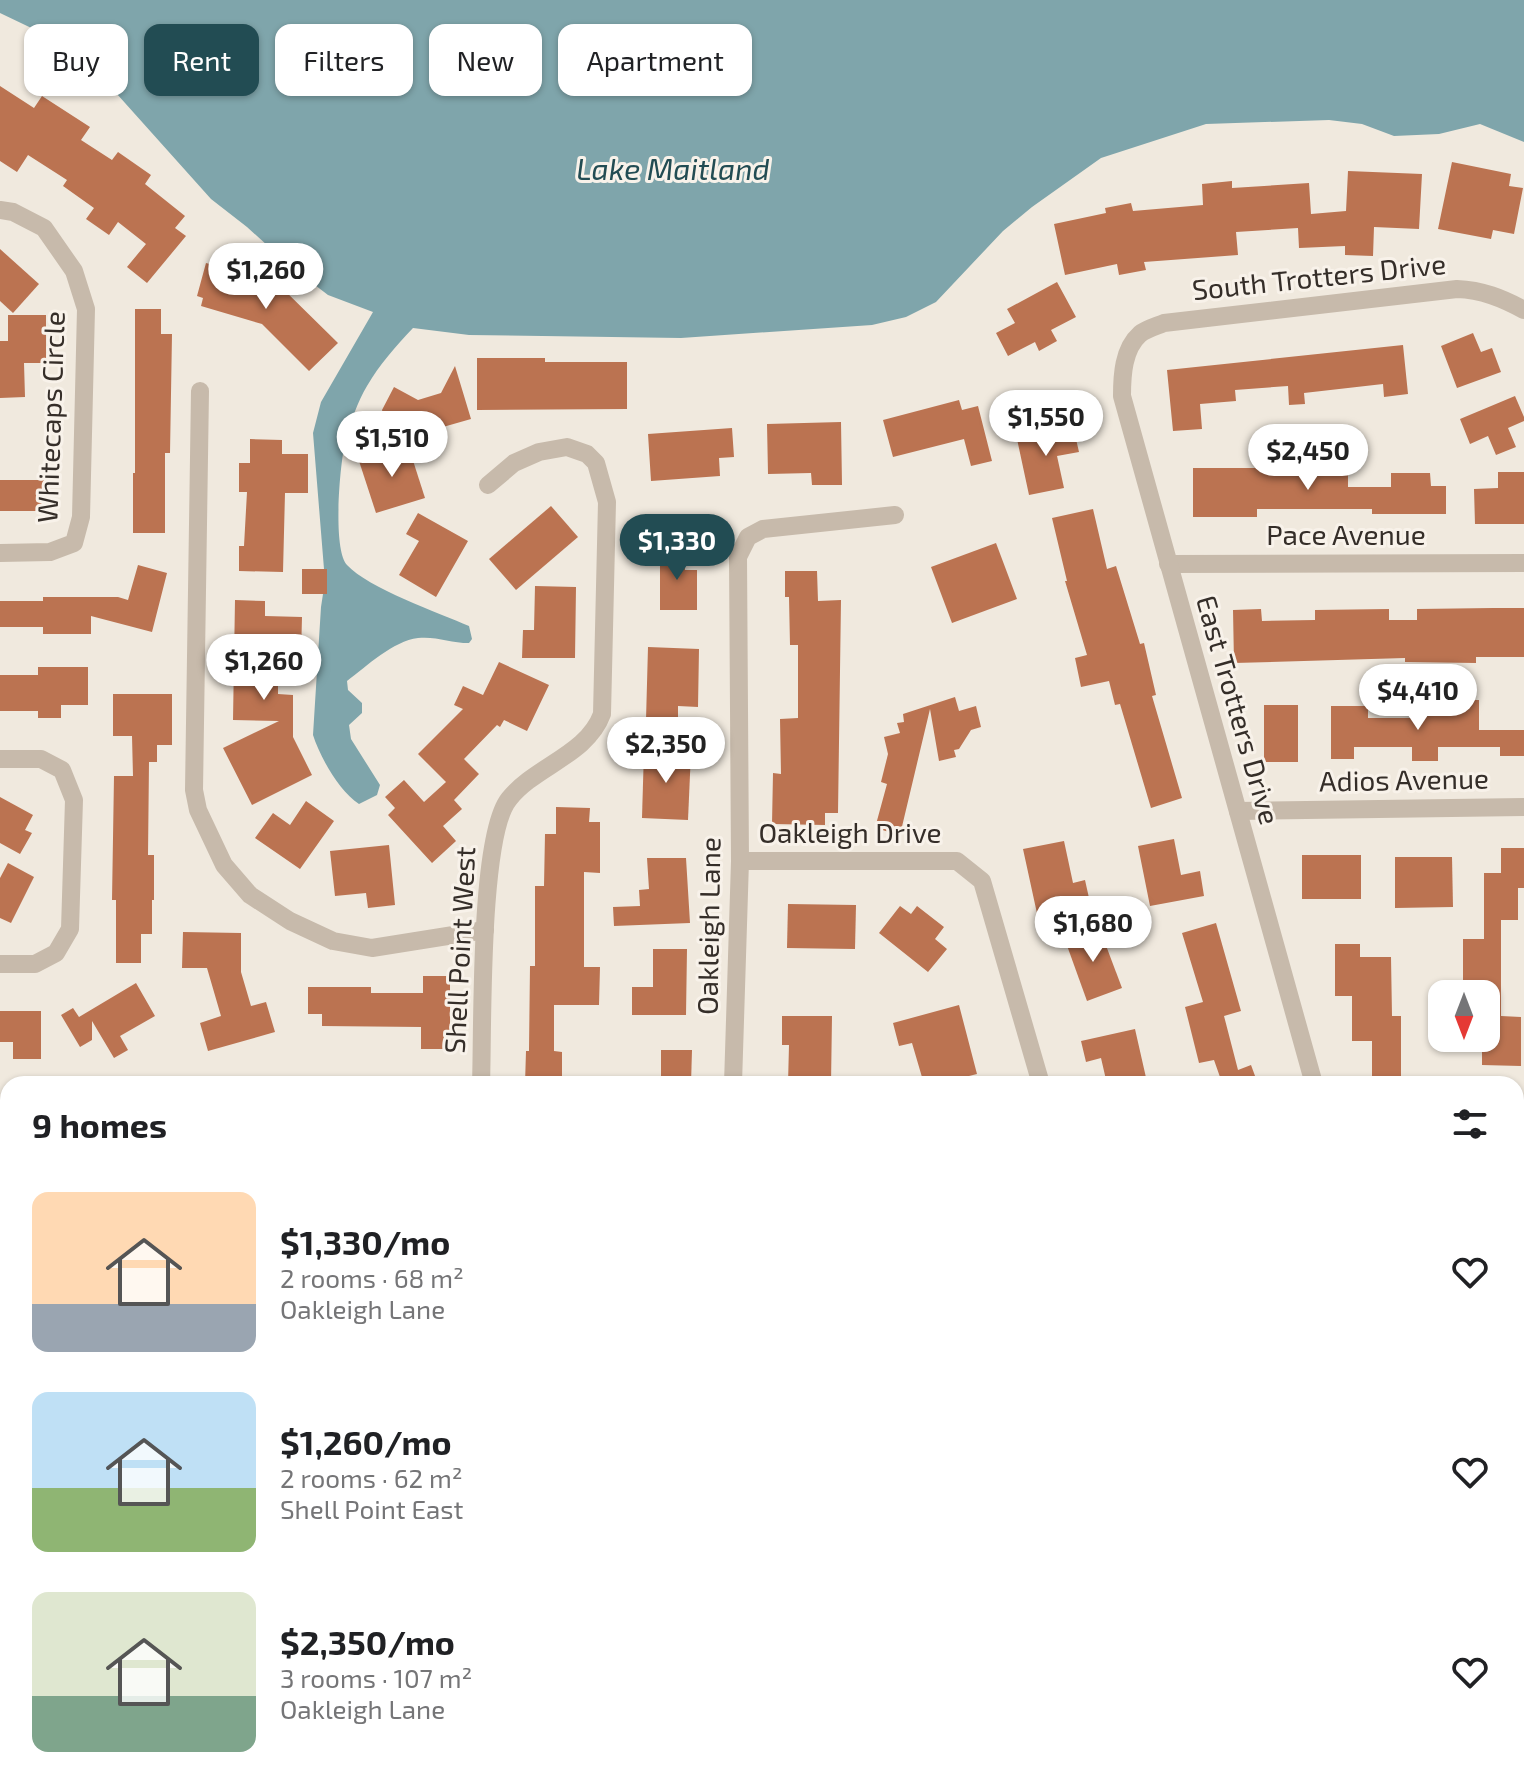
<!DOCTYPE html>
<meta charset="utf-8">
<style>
:root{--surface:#fff;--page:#f2f2f2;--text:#202124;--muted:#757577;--accent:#224c53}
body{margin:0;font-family:"Exo 2",sans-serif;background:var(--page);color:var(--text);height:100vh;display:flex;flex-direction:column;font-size:30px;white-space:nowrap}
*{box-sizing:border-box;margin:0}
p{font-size:26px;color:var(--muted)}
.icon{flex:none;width:44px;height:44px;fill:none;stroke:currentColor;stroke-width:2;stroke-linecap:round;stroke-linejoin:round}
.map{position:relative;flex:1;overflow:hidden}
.side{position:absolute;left:0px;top:1076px;width:1524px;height:714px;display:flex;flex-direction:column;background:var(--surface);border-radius:24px 24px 0 0;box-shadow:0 2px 6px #0004}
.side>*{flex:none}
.top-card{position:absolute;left:24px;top:24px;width:800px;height:72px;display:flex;gap:16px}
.needle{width:52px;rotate:180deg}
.buttons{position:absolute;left:1428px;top:980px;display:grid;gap:16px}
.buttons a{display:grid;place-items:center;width:72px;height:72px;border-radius:16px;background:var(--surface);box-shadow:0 2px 6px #0004;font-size:40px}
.price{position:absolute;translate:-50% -68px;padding:0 18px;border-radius:28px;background:#fff;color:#222;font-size:26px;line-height:52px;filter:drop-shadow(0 2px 4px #0008)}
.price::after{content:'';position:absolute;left:50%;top:48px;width:24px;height:18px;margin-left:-12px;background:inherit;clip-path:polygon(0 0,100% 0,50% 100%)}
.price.on{background:var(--accent);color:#fff}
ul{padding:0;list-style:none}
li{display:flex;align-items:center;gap:24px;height:200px;padding:0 32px}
li span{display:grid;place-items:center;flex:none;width:224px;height:160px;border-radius:16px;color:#555}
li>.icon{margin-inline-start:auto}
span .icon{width:96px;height:96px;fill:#fffc;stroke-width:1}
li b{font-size:34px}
h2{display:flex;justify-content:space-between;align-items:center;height:96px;padding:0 32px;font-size:34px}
.chip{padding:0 28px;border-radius:16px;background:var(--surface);box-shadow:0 2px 6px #0004;font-size:28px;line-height:72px}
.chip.on{background:var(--accent);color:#fff}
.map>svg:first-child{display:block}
.green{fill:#b1be9f}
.water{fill:#7fa5ab}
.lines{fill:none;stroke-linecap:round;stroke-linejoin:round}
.canal{stroke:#7fa5ab;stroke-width:18}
.building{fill:#bb7351}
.street{stroke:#c7baab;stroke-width:18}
.secondary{stroke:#9b897c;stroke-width:20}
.labels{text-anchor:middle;stroke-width:6;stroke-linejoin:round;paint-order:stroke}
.street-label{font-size:28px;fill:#352e29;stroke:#f8f2ea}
.water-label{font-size:30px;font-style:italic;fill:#224c53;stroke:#f8f2ea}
</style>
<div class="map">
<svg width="1524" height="1789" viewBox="0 0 1524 1789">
<rect width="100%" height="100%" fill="#f0e9de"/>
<g class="green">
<path d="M1516,1293L1524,1295V1503L1519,1522C1524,1537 1519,1584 1516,1604Z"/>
<polygon points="1524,1610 1524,1789 975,1789 972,1782 1516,1782 1516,1612"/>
</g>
<path class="water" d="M0,0H1524V142L1480,124L1439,134L1394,136L1362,124L1329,120L1206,124L1101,158L1032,207L1003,231L936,302L906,317L872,325L681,338L469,335L413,328C395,347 380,364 367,386C358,401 351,421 346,438C340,461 332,548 347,565C368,588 439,613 469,626L472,639L469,643C451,643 436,636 418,638C393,641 367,666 347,681L348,690L362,703V713L349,725L351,739L380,785L377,795L359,804C339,791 320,757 313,735L321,607L323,594L327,593V570L324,569L313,433L321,402L373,312L328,295L290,266L247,227L211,199L108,84L82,60L46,35L0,13Z"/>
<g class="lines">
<polyline class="canal" points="1516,1782 1517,1789"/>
</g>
<g class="building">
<polygon points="0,86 34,108 42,96 90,127 81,140 112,160 118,152 151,175 145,184 185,216 175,228 186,236 147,283 127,267 146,244 118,222 109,235 86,219 94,208 63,186 67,180 28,155 17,172 0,161"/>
<polygon points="1452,162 1511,174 1509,186 1523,188 1514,234 1493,230 1491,239 1438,229"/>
<polygon points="1348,171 1422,174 1419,229 1374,227 1373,256 1345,255 1345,246 1299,248 1298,228 1236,232 1238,255 1144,262 1146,270 1119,275 1117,264 1065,275 1054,224 1106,213 1105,208 1131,203 1133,211 1203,205 1202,184 1232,181 1232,188 1309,183 1311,214 1346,211"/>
<polygon points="0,249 39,284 13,313 0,301"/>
<polygon points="206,263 277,283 338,343 309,371 262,324 201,306 203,298 197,296"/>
<polygon points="1057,282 1076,317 1051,330 1057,341 1039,351 1035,342 1008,356 996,333 1015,323 1007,309"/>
<polygon points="135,309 161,309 161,334 172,334 170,453 165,453 165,533 133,533 133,473 135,473"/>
<polygon points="8,315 46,315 46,363 24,363 25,397 0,398 0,341 8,341"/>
<polygon points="1473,333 1481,352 1492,348 1501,372 1457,388 1441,346"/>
<polygon points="1403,345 1408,394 1384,397 1383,384 1304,393 1305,404 1289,405 1288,386 1235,390 1236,401 1200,404 1202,429 1173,431 1167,370"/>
<polygon points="477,358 545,358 545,362 627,362 627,409 477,410"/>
<polygon points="455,366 471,419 436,429 429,441 384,417 382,410 394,387 418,400 441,393"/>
<polygon points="1515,396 1524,417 1524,421 1508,428 1516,447 1496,455 1488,436 1470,444 1460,419"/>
<polygon points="959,400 962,410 978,406 992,461 971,466 964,439 893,457 883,420"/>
<polygon points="841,422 842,485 812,485 811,473 768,474 767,424"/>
<polygon points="1073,426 1079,452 1057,456 1064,488 1029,495 1017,439"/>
<polygon points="732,428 734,457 719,458 720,476 651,481 648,434"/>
<polygon points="250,439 282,440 282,454 308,454 308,493 285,493 283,572 239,571 239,546 244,546 247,492 239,492 239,463 250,463"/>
<polygon points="408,445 425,498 376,513 359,461"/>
<polygon points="1280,456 1307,456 1307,472 1348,472 1348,487 1391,487 1391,473 1430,473 1431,486 1446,486 1446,514 1372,514 1372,509 1257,509 1257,517 1193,517 1193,468 1280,468"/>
<polygon points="1498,472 1524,472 1524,524 1475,524 1474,489 1498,488"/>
<rect x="0" y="480" width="44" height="31"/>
<polygon points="551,506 578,537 516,590 489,559"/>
<polygon points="1093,509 1107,569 1116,566 1140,644 1144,643 1156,695 1152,696 1182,798 1151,808 1120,704 1115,705 1109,681 1081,687 1075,658 1087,655 1065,581 1067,581 1052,518"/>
<polygon points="418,513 468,541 436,597 399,575 419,541 406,534"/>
<polygon points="996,543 1017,599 952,623 931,567"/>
<polygon points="660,549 685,549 685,570 697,570 697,610 660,610"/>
<polygon points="138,565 167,573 152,632 91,616 91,634 43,634 43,627 0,627 0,601 43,601 43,597 118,597 128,600"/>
<rect x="302" y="569" width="25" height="25"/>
<polygon points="785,571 817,571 818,601 841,600 838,813 825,813 825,825 772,824 773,773 781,774 780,719 798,718 798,645 790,645 789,597 785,597"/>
<polygon points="535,586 576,587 575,658 522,658 523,630 534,630"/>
<polygon points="235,600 265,601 265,616 302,617 301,655 278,655 278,694 293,695 293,737 312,775 252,805 223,748 279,721 233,720"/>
<polygon points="1493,608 1524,608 1524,657 1476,657 1476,663 1405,662 1405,658 1234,663 1233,610 1261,609 1262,621 1315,620 1315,610 1389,609 1389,620 1417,620 1417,609"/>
<polygon points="648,647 699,649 698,707 678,706 678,720 646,720"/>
<polygon points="499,662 549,685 527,731 504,720 500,727 497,725 464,759 479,774 454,800 462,809 443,826 456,841 432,863 388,815 395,808 385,797 404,780 424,802 446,782 418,754 463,709 454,705 463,686 483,695"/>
<polygon points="38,667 88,667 88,705 61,705 61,718 38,718 38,711 0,711 0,675 38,675"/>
<polygon points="113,694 172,694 172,745 157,745 157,762 149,762 148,855 154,855 154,900 152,900 152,934 141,934 141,963 116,963 116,900 112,900 114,776 133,776 132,736 113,736"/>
<polygon points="955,697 959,711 976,706 981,727 971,730 959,749 954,750 956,757 939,761 930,709 900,835 875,828 887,784 881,782 888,754 884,737 900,733 897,723 904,722 903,714"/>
<polygon points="1464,700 1479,700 1479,730 1524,730 1524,756 1500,756 1500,747 1438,747 1438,761 1412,761 1412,747 1354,747 1354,759 1331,759 1331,706 1368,706 1368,718 1413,718 1413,703 1432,704 1432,710 1464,710"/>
<rect x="1264" y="705" width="34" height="57"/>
<polygon points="644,750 691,752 688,820 642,818"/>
<polygon points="0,797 33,815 25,830 32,833 20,854 0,843"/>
<polygon points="306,801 334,821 300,869 255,838 273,813 290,825"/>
<polygon points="556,807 590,808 589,822 600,822 600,873 584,872 584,967 600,967 599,1005 554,1005 554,1051 562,1052 562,1084 525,1084 526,1051 529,1051 530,966 535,966 535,886 544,886 545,834 556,834"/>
<polygon points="1174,839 1181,875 1200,871 1204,896 1150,906 1138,846"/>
<polygon points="1064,841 1073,883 1085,880 1091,907 1038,918 1023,849"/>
<polygon points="389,845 395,905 368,908 366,893 335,896 330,851"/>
<polygon points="1501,848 1524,848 1524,888 1518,888 1518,920 1501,920 1501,1016 1521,1017 1521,1066 1482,1065 1482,1038 1486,1038 1486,994 1463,994 1463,939 1484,939 1484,873 1501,873"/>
<rect x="1302" y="855" width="59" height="44"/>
<polygon points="1395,857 1452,857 1453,907 1395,908"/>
<polygon points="647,858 686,858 690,923 614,926 613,907 640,906 639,890 649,889"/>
<polygon points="8,863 34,877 11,923 0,918 0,878"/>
<polygon points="788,904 856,905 855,949 787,948"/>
<polygon points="900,906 911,914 917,906 944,927 935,939 947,949 928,972 879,933"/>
<polygon points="1216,923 1241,1011 1224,1016 1238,1070 1251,1065 1258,1084 1205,1084 1220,1077 1214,1060 1199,1063 1185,1007 1203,1002 1182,933"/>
<polygon points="1099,927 1122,988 1087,1001 1065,940"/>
<polygon points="183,932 241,933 241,972 251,1006 266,1002 275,1032 208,1051 200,1023 221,1016 207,968 182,968"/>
<polygon points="1335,944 1360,944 1360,957 1391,957 1392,1016 1401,1016 1401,1076 1372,1076 1372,1041 1352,1041 1352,996 1335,996"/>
<polygon points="653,949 687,949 686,1015 632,1015 632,987 653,987"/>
<polygon points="423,976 450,976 450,1049 421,1049 421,1027 322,1026 322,1014 308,1014 308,987 371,987 371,993 423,993"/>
<polygon points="136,983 155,1016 120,1036 128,1050 114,1058 92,1021 92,1040 80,1047 61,1015 73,1008 79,1017"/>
<polygon points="959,1005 977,1074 937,1084 924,1084 912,1043 899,1046 893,1023"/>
<polygon points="0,1011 41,1011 41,1059 13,1059 13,1042 0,1042"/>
<polygon points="782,1016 832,1016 831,1084 788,1084 789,1045 782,1045"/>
<polygon points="1135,1029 1147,1082 1107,1084 1101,1058 1086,1062 1081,1041"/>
<polygon points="661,1050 692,1050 691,1084 661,1084"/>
</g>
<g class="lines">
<g class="street">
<polyline points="0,210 13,212 44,228 74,271 86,309 81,517 74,543 50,552 0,553"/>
<polyline points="200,391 194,790 198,810 224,865 250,895 290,921 333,941 372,948 485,930"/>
<polyline points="1168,564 1524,563"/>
<polyline points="0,759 41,759 62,770 74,800 70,929 56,953 35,964 0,964"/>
<polyline points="1238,811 1524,807"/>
<polyline points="740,861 957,861 982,881 1041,1084"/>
<path d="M481,1084C483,1029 479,836 509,799C535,766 587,755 602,714L607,502L596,463L587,454L567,447L539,452L514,463L488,485"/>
<polyline points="733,1084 740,861 738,557 748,537 763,529 895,515"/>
<path d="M1314,1084L1122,396C1122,376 1123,349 1140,334C1146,329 1157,326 1164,323L1457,289C1482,290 1502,298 1524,310"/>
<polyline points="0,1167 8,1167"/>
<polyline points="1516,1278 1524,1246"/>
<polyline points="1516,1293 1524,1295"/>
<polyline points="0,1351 8,1348"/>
<polyline points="756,1782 774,1783"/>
<polyline points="206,1789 208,1782"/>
</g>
<g class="secondary">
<polyline points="1516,1555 1524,1555"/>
<polyline points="0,1562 8,1559"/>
<polyline points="1516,1587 1524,1587"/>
<polyline points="0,1598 8,1595"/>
</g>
</g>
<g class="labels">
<g class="street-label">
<text transform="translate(1319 277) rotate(-6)" y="10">South Trotters Drive</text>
<text transform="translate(51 417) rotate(-88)" y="10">Whitecaps Circle</text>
<text x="1346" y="545">Pace Avenue</text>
<text transform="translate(1238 710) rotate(74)" y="10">East Trotters Drive</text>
<text transform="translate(1404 780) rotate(-1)" y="10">Adios Avenue</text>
<text x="850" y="843">Oakleigh Drive</text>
<text transform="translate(709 926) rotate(-89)" y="10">Oakleigh Lane</text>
<text transform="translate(460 950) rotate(-87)" y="10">Shell Point West</text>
</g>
<g class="water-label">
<text x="673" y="180">Lake Maitland</text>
</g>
</g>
</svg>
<div class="buttons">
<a><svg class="needle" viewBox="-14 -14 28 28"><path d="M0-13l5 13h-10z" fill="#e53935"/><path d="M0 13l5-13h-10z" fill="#757577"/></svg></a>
</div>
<b class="price" style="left:266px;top:311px">$1,260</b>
<b class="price" style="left:1046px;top:458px">$1,550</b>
<b class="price" style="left:392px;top:479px">$1,510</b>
<b class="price" style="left:1308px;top:492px">$2,450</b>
<b class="price on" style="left:677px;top:582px">$1,330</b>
<b class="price" style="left:264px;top:702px">$1,260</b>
<b class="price" style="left:1418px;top:732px">$4,410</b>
<b class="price" style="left:666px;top:785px">$2,350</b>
<b class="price" style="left:1093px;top:964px">$1,680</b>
<div class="top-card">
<a class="chip">Buy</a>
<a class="chip on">Rent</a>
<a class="chip">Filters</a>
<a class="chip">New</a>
<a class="chip">Apartment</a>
</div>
<section class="side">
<h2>9 homes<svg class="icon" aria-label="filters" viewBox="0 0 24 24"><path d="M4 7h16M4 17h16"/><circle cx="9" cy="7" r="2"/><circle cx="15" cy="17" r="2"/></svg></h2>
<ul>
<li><span style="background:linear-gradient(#ffd9b3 70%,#9aa5b1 0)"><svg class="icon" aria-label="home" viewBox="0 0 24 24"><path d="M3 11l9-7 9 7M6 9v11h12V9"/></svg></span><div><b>$1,330/mo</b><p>2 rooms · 68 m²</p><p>Oakleigh Lane</p></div><svg class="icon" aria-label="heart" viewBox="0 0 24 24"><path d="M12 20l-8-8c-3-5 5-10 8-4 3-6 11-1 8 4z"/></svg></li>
<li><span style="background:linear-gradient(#bfe0f5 60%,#8fb573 0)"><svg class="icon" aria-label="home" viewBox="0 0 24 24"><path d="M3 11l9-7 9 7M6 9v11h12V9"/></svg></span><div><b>$1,260/mo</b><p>2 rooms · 62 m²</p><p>Shell Point East</p></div><svg class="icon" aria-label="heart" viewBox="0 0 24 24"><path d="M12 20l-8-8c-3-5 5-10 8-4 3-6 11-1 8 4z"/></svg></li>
<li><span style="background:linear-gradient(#dfe7d0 65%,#7fa58c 0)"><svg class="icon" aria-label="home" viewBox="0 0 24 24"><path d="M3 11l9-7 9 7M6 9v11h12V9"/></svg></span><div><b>$2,350/mo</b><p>3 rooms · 107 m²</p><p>Oakleigh Lane</p></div><svg class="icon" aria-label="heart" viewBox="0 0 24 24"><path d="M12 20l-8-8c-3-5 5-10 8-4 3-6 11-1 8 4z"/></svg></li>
</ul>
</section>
</div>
